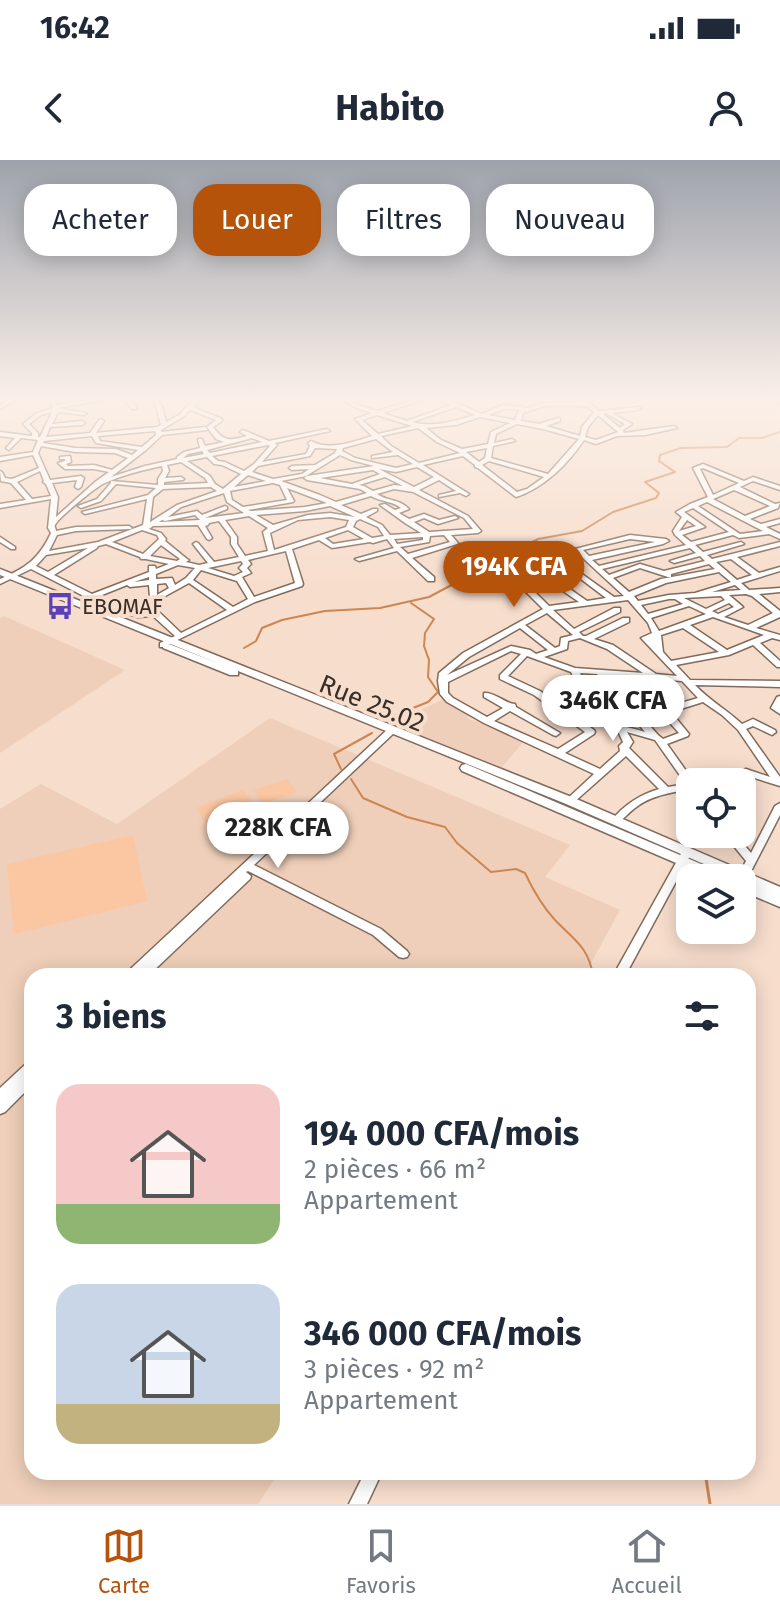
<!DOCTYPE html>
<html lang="fr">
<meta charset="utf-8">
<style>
:root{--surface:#fff;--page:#f2f2f3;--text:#1f2937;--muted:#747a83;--line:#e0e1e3;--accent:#b45309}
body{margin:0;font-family:"Fira Sans",sans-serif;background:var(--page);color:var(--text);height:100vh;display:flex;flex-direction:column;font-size:30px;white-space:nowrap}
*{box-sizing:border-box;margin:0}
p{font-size:26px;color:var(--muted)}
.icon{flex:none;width:44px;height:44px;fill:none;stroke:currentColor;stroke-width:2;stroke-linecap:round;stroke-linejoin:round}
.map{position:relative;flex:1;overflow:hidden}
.sheet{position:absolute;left:24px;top:808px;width:732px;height:512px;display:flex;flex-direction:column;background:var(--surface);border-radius:24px;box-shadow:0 4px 20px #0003}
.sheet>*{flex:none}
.guide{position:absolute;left:24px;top:24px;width:732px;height:72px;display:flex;gap:16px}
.controls{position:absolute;left:676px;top:608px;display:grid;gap:16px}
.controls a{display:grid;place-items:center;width:80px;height:80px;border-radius:16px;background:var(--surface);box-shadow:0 4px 20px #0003;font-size:40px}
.price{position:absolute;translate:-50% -68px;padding:0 18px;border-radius:28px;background:#fff;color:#222;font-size:26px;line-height:52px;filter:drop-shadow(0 2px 4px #0008)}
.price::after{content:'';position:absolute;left:50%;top:48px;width:24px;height:18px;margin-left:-12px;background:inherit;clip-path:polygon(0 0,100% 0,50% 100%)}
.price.on{background:var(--accent);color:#fff}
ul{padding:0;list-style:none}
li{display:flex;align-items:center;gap:24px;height:200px;padding:0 32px}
li span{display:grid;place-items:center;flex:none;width:224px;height:160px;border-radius:24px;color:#555}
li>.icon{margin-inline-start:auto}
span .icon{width:96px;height:96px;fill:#fffc;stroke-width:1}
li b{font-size:34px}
h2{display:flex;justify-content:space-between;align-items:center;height:96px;padding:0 32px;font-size:34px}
.chip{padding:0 28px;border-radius:24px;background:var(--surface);box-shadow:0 4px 20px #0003;font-size:28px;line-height:72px}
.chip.on{background:var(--accent);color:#fff}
.status{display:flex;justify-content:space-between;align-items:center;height:56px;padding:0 40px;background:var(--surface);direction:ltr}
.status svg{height:22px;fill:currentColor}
header{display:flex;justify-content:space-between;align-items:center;height:104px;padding:0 32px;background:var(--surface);font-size:36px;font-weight:700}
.menu{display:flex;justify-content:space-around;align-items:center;height:112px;border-top:2px solid var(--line);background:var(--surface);font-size:22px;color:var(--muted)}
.menu a{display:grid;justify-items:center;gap:4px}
.menu .on{color:var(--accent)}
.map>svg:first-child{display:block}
.built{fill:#efcfb9}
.green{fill:#fbc6a2}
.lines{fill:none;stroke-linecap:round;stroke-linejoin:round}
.stream-far1{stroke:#cc8652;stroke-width:2}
.stream{stroke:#cc8652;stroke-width:3}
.canal{stroke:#cc8652;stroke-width:5}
.river{fill:#cc8652;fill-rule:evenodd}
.minor-casing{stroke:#816b5c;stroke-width:3}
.major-casing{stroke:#816b5c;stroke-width:3}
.minor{fill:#fff;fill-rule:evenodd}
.major{fill:#fff;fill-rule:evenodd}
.labels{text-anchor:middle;stroke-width:8;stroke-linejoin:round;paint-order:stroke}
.far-poi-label{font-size:22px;fill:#382e27;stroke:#f7ddcc;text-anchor:start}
.street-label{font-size:26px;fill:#382e27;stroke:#f7ddcc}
</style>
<div class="status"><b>16:42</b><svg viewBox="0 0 49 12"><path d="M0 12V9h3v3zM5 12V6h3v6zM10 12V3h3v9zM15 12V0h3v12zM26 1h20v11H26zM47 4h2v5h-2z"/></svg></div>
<header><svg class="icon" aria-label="back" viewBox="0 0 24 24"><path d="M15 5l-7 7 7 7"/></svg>Habito<svg class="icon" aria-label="person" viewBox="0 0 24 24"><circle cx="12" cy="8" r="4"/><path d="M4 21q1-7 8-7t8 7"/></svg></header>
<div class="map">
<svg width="780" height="1344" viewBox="0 0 780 1344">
<rect width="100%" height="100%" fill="#f7ddcc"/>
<g class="built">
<polygon points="4,456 125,510 0,593 0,458"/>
<polygon points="446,538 469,555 467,558 525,580 502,607 392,564"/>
<polygon points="270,558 570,685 545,717 620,750 584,816 32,816 32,1312 279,1312 258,1344 0,1344 0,649 41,624 117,664"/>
</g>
<g class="green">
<polygon points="287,619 297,632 263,644 254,630"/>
<polygon points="243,630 255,647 207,665 196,648"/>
<polygon points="133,675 147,741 14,774 7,704"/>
</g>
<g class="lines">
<g class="stream-far1">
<polyline points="244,488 256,481 262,468 282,460 325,451 380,448 429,437 538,379 582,371 613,352 656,338 659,333 645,322 675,312 659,301 660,295 681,288 727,287 739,278 762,278 780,272"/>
<polyline points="388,558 428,542 438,532 428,517 429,500 424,486 425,473 434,459 411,443"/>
<polyline points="341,609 334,594 372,573"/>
<path d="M351,619L363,638L407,657L445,667L457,683L491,712L516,709L525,713C533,730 543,747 555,760C573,779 589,787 593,816"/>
</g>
<polyline class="stream" points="705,1312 710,1344"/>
<polyline class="canal" points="776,241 780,244"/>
<polygon class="river" points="766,238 776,238 780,241 776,243"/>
<g class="minor-casing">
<g id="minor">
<polygon points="12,238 19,238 0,249 0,245"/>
<path d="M49,238H55L57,245L104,238H116L58,248L87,253L84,255L58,252L52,264L82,261L85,263L82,265L50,267L46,277L90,273L99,260L101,259L104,261L96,273L157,267L161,265L155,243L149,238C163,238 163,251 166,262L179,255L195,238H201L193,247L222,259V261L213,267C225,283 230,280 247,276L240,272L243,270L269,281L327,269L330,271L275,283L277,285L262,302L306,294L310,286L308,283L311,281C329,291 353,282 372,276L355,259L372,253L354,247L340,238H347L358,245L377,251L420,238H428L383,253L407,261L451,245L434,238C451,238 467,248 482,254L503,245L528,248L544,242H582L577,238H583L599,251L640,247L641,248L638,250L612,253L632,264L623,270L624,273L674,266L677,268L645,275L617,276L596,284L584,280C568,304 544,328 516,337L478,308L475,307V305L463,296L423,305L469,334L466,336L460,333L439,337V335L456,331L439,320L419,330L468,356L481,371L478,373L451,375L458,383L457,384L412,398L434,417V421H428L397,391L359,401L355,399L394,388L387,379L373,383L370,382L332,388L319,380L292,389L303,424L302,426L255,442L163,487H160V483L175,476L153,456L138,457L107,448L31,409L0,424V419C26,408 39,399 51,373L48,368L51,339L0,348V344L26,340L11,323L1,321L0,311L2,312L5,318L12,319L39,308L33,295L0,301V297L33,292L38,280L21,278L9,290L6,288L15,278L0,276V272L32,276V273L23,264L37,253L53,248ZM545,246H586L594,252L582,267L580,276L546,266L560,261V259L558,258L539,264L521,261L523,253ZM456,247L475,255C455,261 432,268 412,262ZM504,249L521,250L518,252L515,260L488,255ZM190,250L216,260L207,267L216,279L224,282L205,286L202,279H198L200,288L184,292L177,297V299L145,306L111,317L146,290L162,275L207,270V268L205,267L161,272V270L183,257ZM52,252L40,277H38V273L29,264L41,255ZM606,253L625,264L620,268L603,254ZM377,255L412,266L378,274L362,260ZM598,255L618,272L596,280L585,277L588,267ZM480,257L510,263L491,272L488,284L462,289L441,280L426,268L456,265ZM517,264L543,269L579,279L548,314L491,298L493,286L515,281L512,279L494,283L496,274ZM418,268L437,282L460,293L419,303L391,286L381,276ZM155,271L156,275L142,287L100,281L98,276ZM92,276L96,283L138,290L132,295L116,289L75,288L43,283L44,281ZM252,278L262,282L210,293L207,290ZM376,279L393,292L372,296V298L398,295L413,304L396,308L355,298L342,291L343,288ZM268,285L270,286L254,304L244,311L225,302L218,301L212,296ZM41,286L75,292L115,293L128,298L112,310L94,305L68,306L66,304L71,302L70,296L60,297V299H65V301L58,303L65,309H94L109,312L95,322L56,357L58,337L52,323L77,320L75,327L78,329L81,327L84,318L81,316L50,320L38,293ZM315,288L337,289L335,293L315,305L292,306L289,308L292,310L309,309L302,314L273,319L252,312L258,306L310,296ZM487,288L485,298L479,302L466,292ZM202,291L204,294L183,298L188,294ZM340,295L351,300L374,306L307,316L304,318L307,320L360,329L367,333L336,342L320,335L281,321L306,316ZM207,297L214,304L222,305L241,314L223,329L215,324L210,316L187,301ZM489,301L544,317L527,329L517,332L482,305ZM181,302L205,318L208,323L164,325V322L183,320L184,319L181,317L165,318L169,311L167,305ZM162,306L163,311L158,319V325L111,321V323L97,339L78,346L81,348L101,341L116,324L156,328L148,335L82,352L85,354L147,339L143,365L98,382L49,391L57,375L76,371L131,369L132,368L129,366L76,367L56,371C56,369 54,366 55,365C57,359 98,325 105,323C122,315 143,310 162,306ZM417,307L434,317L414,327L379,309L396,312ZM373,310L380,314L352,324L320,318ZM40,311L44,321L43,322L46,324L51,336L32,339L17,322ZM248,315L266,321L234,327ZM385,317L403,326L394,325L373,331L364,326L359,325ZM273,323L280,325L287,340L243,347L232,340L230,331ZM211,327L217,331L177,345L150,362L153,337L163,329ZM287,328L327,343L305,347L251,351L248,350L293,342L294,341ZM394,329L413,332L464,358L473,369L429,372L414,362L424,358L438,364L458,358L455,356L439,360L424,354L409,359L399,353L409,349C398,338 389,342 377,334ZM224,333L227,342L244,353L205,358L227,349V347L225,346L202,355L197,351L168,357L181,347ZM371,336C381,342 393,341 401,348L395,350L385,344L380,345L405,363L421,373L390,375L382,365L366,357L377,351V349H373L361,354L341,345ZM330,346L355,357L330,353L308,355L273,365L256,355L305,351ZM195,355L200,360L159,362L162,360L165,361ZM249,356L268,368L263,372L268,391L245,396L237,384V377L225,360ZM330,357L349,360L346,367L274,390L270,373L298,360ZM360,359L378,367L384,376L372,378L353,367L356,361ZM219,361L231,377V384L239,397L214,402L198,383L196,382L193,384L208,403L199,405L186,402L189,400L187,399L165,381L166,379L161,373L149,369L153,366L198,365L207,379L209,380L212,378L205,366L208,365L209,363ZM142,370L157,375L159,379L143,394L112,382ZM348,370L364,379L333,384L325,378ZM444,375L450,382L408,394L400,387L429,382L430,376ZM423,377V380L397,384L394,379ZM106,384L140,397L141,399H146L169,404L156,409L155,406H149V412L92,434L54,415L97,388L98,386ZM161,385L180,399L177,401L150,396ZM88,388L48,412L36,406L46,395ZM286,391L295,423L254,437L242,417L251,413L247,408L251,404L248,400ZM241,401L243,404L239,408L243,412L234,416L208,408ZM178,405L195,408L186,418L175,425L172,418L156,419V414ZM201,410L237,421L248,439L233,447L193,420ZM149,417V420L134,422ZM166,423L169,428L157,435V424ZM189,423L227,450L181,473L159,452L158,440ZM127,425L130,427L149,425L151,451C132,453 115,445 97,437Z"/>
<polygon points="123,238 129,238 137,248 136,249 132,249"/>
<path d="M703,304L744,321L753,317L780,326V330L753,321L740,327L775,344L780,343L778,348L750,359L761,364L780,359V363L766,367L780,374V379L769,374L739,378L733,375L695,385L703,392L741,382L744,384L707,395L712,399L780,382V386L737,397L759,413L780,407V411L741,423L749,430L780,428V432L759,434L780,451V457L756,468L780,475V480L772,478L760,483L780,501V507H777L753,485L729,495L676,505L690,520L780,521V527L695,525C709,540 727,550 742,564L753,559L775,570L776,572L772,575L753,566L746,569L780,617V626L748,616L742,622H731L743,610L746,609L770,617L738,570L722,555L703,542L671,552L689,574L688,576L667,584L694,622H690V629C671,633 651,635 635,648C628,653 623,660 616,664L611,661C624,645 639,635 659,629L626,596L573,643H567L565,641L567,639L594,614L484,563L447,542L440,534L438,521L439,513L463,493L543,449L524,430L545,419L544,415H550L587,441L606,438L557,401V399H561L614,437L624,436L585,400L575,389L630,375L666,379L669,381L663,384L592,400L599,406L686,385L675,375L673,371L682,357L676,352L690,344L708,337L693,308ZM703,308L739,323L713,335L700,309ZM734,330L770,346L745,356L713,339ZM707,342L757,368L763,371L740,374L698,346ZM693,348L729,372L691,382L682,375L705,367L684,352ZM687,360L696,366L679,371ZM630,379L655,382L589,396L583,390ZM690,388L696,393L670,401L674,403L700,396L705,401L664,411L640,404L609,415L602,409ZM731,399L752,415L737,420L716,402ZM709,404L715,409L661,419L629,432L613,418L640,408L668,417H671V414ZM719,412L731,422L695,433L669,435L638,441L634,436L666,423ZM550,422L579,442L549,446L533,430ZM735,425L741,430L712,432ZM746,434L752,436L773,453L748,465L724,457L743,447L729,435ZM721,436L725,440L706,449L684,438ZM669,439H675L683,444L648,454L641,445ZM628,440L648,463L652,473L641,478L677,516L656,514L613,485L594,479L629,462V458H623L586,476H583L579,472L620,452V448H614L574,469L553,450ZM729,443L734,447L718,454L712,451ZM689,446L706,454L659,471L651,458ZM547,453L573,475L561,478L560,486L555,488L525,465ZM713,457L764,475L727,490L690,465ZM520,468L548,490L536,494L530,490L511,486L447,515L469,497ZM683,468L719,492L671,501L663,492L661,475ZM580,478L607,489L643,513L575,508L544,497L567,489L568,481ZM511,491L521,494L500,515V519L534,535L585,572L558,589L494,561L510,551L553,575L556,576L560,573L516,547L515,544C504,543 495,532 484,533V537L503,548L487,557L453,538L448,533V522ZM527,496L571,512C582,534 592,560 617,569L623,582L619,586L620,591L600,609L565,593L594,574L595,572L594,570L540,531L508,516ZM580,513L597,514L645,572C637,569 628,568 620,565C599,556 590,532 580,513ZM606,515L644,518L649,536L661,553L679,573L663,579L658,575ZM653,519L682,521L698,538L667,547L657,536ZM627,572L655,580L686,624L668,627L629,588L633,582Z"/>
<polygon points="0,377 15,387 15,389 11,389 0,382"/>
<polygon points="780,536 780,554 771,548 777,537"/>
<polygon points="392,567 395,568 396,570 395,572 254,705 381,769 407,791 409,794 407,797 403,798 399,797 373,775 248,711 246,712 251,716 250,719 148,816 123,816 389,568"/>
<polygon points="780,643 780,655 747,719 746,722 742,723 742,718 737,718 746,701 724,674 735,674 751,693 775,646"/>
<polygon points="687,688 692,692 625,816 613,816 682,692"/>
<polygon points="32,901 32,925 5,952 0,954 0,928 28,902"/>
<polygon points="365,1312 382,1312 367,1344 349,1344"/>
</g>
</g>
<g class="major-casing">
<g id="major">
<polygon points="0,409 574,638 780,727 780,747 742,731 742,721 748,723 742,721 742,718 736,718 566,644 238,511 238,515 230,515 163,488 163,484 169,484 220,504 0,415"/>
<polygon points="466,604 727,715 729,718 711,718 462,611 460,608 462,605"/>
</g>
</g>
<use href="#minor" class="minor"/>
<use href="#major" class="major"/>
</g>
<linearGradient id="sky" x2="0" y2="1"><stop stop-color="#9da2ac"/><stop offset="0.56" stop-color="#fbf0e8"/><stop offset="1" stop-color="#fbf0e8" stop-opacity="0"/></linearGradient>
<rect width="780" height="426" fill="url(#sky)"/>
<defs>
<g id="bus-bare" transform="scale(2.16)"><path d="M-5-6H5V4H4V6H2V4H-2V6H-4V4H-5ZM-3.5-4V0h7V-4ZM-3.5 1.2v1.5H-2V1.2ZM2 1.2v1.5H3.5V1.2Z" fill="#5b40b8" stroke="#f7ddcc" stroke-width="2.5" paint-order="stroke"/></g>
</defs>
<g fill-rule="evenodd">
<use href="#bus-bare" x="60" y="446"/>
</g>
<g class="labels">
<g class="far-poi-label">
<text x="82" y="454">EBOMAF</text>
</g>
<g class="street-label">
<text transform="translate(372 543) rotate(22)" y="9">Rue 25.02</text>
</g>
</g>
</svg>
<div class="controls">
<a><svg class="icon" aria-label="locate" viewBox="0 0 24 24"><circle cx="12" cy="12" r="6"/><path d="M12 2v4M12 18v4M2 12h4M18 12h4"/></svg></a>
<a><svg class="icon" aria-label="layers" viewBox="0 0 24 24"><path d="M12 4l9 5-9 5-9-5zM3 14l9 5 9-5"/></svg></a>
</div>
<b class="price on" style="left:514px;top:449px">194K CFA</b>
<b class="price" style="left:613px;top:583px">346K CFA</b>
<b class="price" style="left:278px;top:710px">228K CFA</b>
<div class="guide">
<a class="chip">Acheter</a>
<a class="chip on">Louer</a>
<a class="chip">Filtres</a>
<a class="chip">Nouveau</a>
</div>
<section class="sheet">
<h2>3 biens<svg class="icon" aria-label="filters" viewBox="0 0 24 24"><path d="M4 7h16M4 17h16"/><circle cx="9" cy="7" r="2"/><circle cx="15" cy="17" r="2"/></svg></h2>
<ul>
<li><span style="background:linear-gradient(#f6c9c9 75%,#8fb573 0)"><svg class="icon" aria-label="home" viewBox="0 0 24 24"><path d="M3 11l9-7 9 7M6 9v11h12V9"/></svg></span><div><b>194 000 CFA/mois</b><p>2 pièces · 66 m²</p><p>Appartement</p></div></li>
<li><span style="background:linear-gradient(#c9d6e8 75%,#c2b280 0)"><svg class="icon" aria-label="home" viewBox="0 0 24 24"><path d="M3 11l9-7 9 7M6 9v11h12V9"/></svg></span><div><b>346 000 CFA/mois</b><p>3 pièces · 92 m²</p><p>Appartement</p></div></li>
</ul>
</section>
</div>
<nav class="menu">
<a class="on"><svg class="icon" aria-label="map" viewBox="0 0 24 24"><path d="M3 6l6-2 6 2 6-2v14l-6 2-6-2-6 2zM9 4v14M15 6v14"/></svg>Carte</a>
<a><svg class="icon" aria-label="saved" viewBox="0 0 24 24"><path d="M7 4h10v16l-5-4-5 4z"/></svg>Favoris</a>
<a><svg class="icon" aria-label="home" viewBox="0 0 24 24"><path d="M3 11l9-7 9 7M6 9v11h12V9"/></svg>Accueil</a>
</nav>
